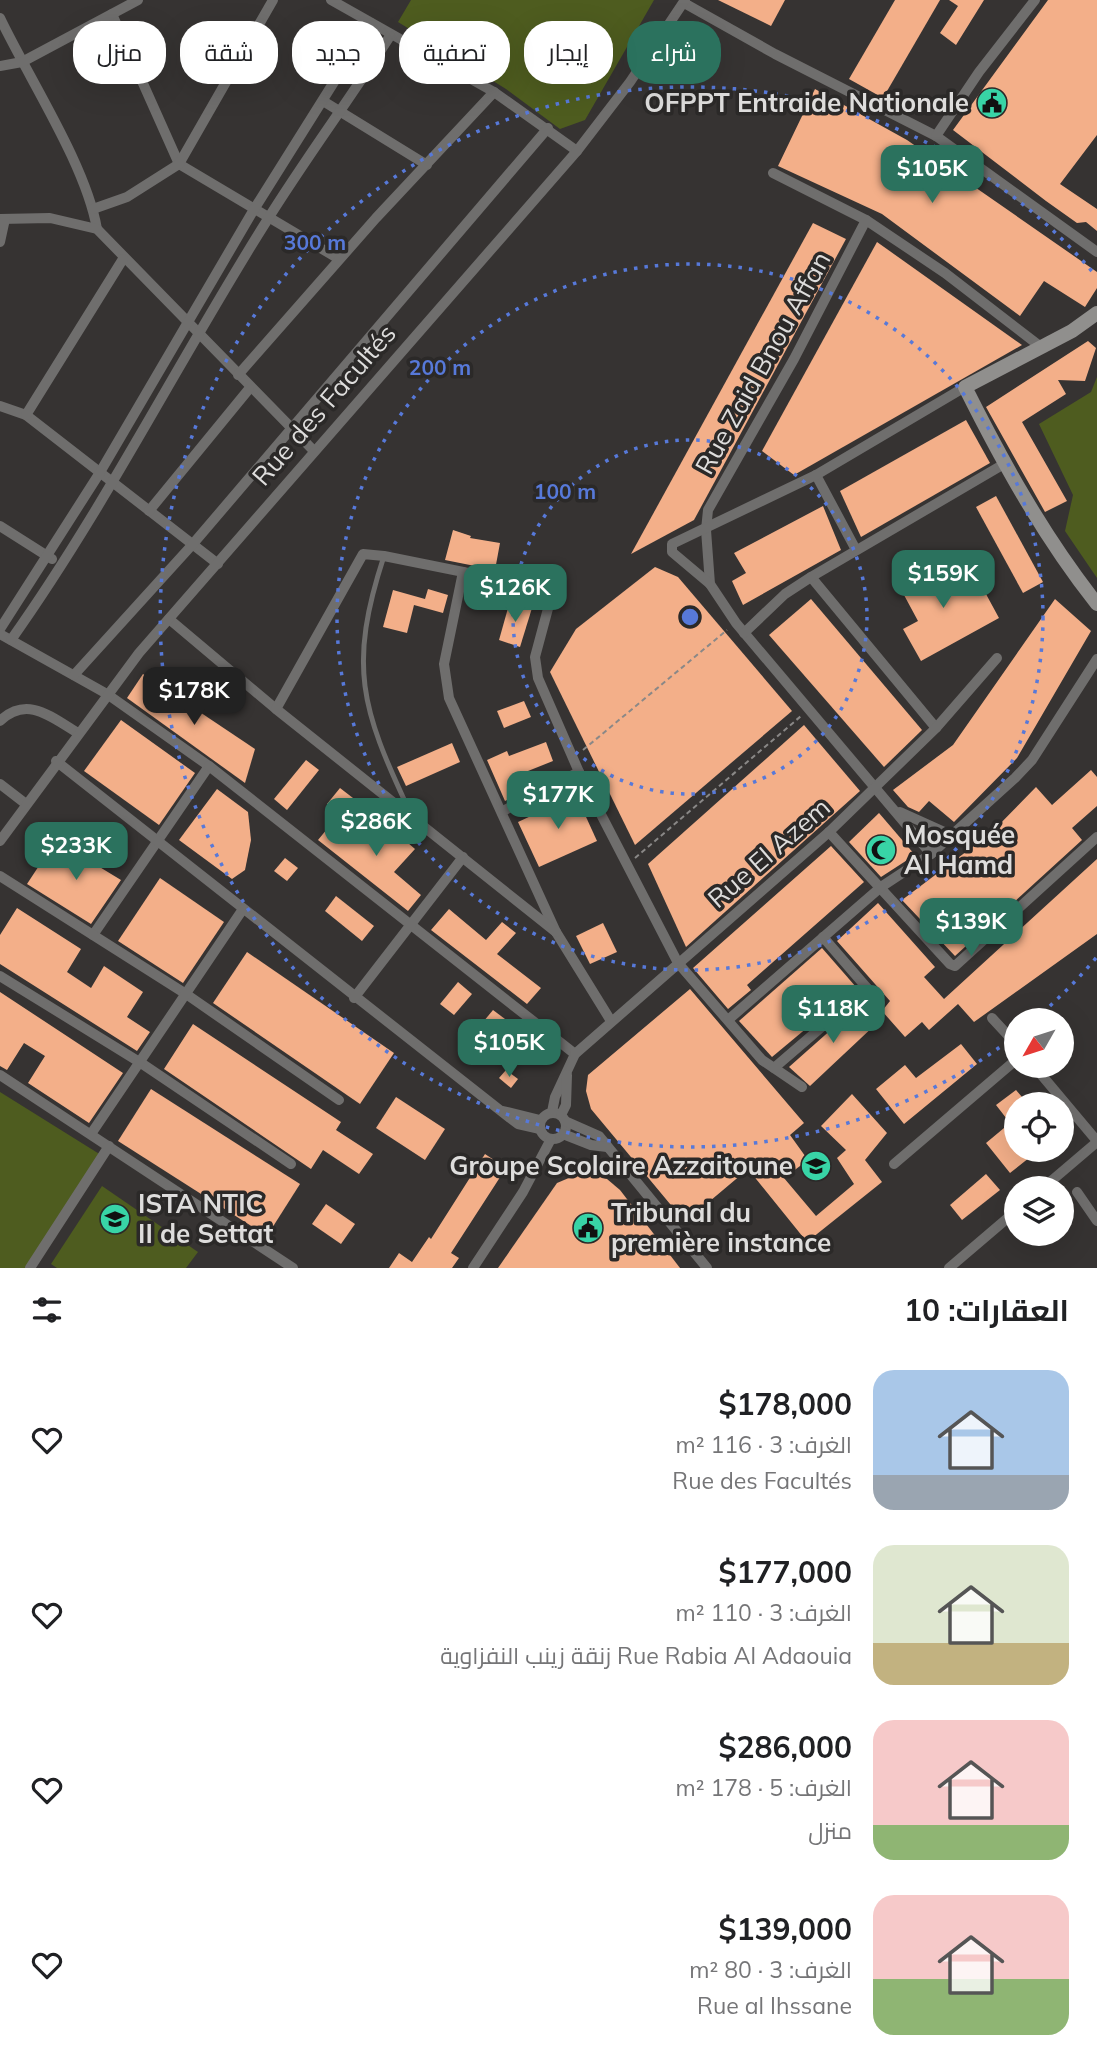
<!DOCTYPE html>
<html lang="ar">
<meta charset="utf-8">
<style>
:root{--surface:#fff;--page:#f2f2f2;--text:#202124;--muted:#757577;--accent:#2b725e}
body{margin:0;font-family:Mulish,Cairo,sans-serif;background:var(--page);color:var(--text);direction:rtl;height:100vh;display:flex;flex-direction:column;font-size:26px;white-space:nowrap}
*{box-sizing:border-box;margin:0}
p{font-size:23px;color:var(--muted)}
.icon{flex:none;width:38px;height:38px;fill:none;stroke:currentColor;stroke-width:2;stroke-linecap:round;stroke-linejoin:round}
.map{position:relative;height:1268px;overflow:hidden;direction:ltr}
.side{display:flex;flex-direction:column;background:var(--surface);flex:1}
.side>*{flex:none}
.guide{position:absolute;left:21px;top:21px;width:700px;height:63px;direction:rtl;display:flex;gap:14px}
.needle{width:46px;rotate:231deg}
.controls{position:absolute;left:1004px;top:1008px;display:grid;gap:14px}
.controls a{display:grid;place-items:center;width:70px;height:70px;border-radius:50%;background:var(--surface);box-shadow:0 7px 28px #0002;font-size:35px}
.price{position:absolute;translate:-50% -60px;padding:0 16px;border-radius:14px;background:var(--accent);color:#fff;font-size:23px;line-height:46px;filter:drop-shadow(0 2px 4px #0008)}
.price::after{content:'';position:absolute;left:50%;top:42px;width:21px;height:16px;margin-left:-10px;background:inherit;clip-path:polygon(0 0,100% 0,50% 100%)}
.price.on{background:#222;color:#fff}
ul{padding:0;list-style:none}
li{display:flex;align-items:center;gap:21px;height:175px;padding:0 28px}
li span{display:grid;place-items:center;flex:none;width:196px;height:140px;border-radius:21px;color:#555}
li>.icon{margin-inline-start:auto}
span .icon{width:84px;height:84px;fill:#fffc;stroke-width:1}
li b{font-size:30px}
h2{display:flex;justify-content:space-between;align-items:center;height:84px;padding:0 28px;font-size:30px}
.tag{padding:0 24px;border-radius:28px;background:var(--surface);box-shadow:0 7px 28px #0002;font-size:24px;line-height:63px}
.tag.on{background:var(--accent);color:#fff}
.map>svg:first-child{display:block}
.green{fill:#4e5c1f}
.building{fill:#f3af89}
.lines{fill:none;stroke-linecap:round;stroke-linejoin:round}
.path{stroke:#8a8887;stroke-width:2;stroke-dasharray:5 3.5;stroke-linecap:butt}
.lane{stroke:#6f6e6d;stroke-width:5}
.street{stroke:#6f6e6d;stroke-width:10}
.secondary{stroke:#908f8d;stroke-width:14}
.ring{fill:none;stroke:#5779d9;stroke-width:3.5;stroke-dasharray:3.5 7}
.labels{text-anchor:middle;stroke-width:7;stroke-linejoin:round;paint-order:stroke}
.poi-label{font-size:26px;font-weight:bold;fill:#dedddc;stroke:#2b2928;text-anchor:start}
.street-label{font-size:26px;fill:#dedddc;stroke:#2b2928}
.centre{fill:#5779d9;stroke:#2b2928;stroke-width:3.5}
.ring-label{font-size:21px;text-anchor:middle;font-weight:bold;fill:#5779d9;stroke:#2b2928;stroke-width:7;stroke-linejoin:round;paint-order:stroke}
</style>
<div class="map">
<svg width="1097" height="1268" viewBox="0 0 1097 1268">
<rect width="100%" height="100%" fill="#363332"/>
<g class="green">
<polygon points="411,0 654,0 585,120 560,129 506,89 398,22"/>
<polygon points="1097,377 1097,578 1065,531 1073,495 1039,424 1091,392"/>
<polygon points="0,1092 101,1155 27,1268 0,1268"/>
<polygon points="102,1186 198,1252 186,1268 57,1268 51,1264"/>
</g>
<g class="building">
<polygon points="718,0 785,0 771,26"/>
<polygon points="895,0 940,0 883,98 849,79"/>
<polygon points="949,0 984,0 956,45 940,33 958,6"/>
<polygon points="1048,0 1097,0 1097,135 1060,184 1097,209 1097,231 1086,222 1077,223 1046,201 953,130"/>
<polygon points="815,89 907,140 1097,272 1097,288 1085,307 1044,281 1020,316 882,214 778,166"/>
<polygon points="813,223 846,239 694,520 631,554"/>
<polygon points="877,242 1022,345 794,475 762,451"/>
<polygon points="1088,341 1096,348 1085,381 1058,380 1066,394 1022,422 1067,501 1045,512 986,407"/>
<polygon points="966,420 990,463 861,537 840,491"/>
<polygon points="996,496 1043,582 1023,593 976,507"/>
<polygon points="823,506 841,550 743,605 732,581 746,573 734,553"/>
<polygon points="453,530 471,536 470,538 500,543 495,570 445,560"/>
<polygon points="938,560 958,595 980,583 999,618 921,661 903,629 918,621 897,582"/>
<polygon points="655,567 678,577 792,711 635,845 550,672 576,629"/>
<polygon points="428,589 448,595 443,613 414,605 407,633 383,627 393,590 425,599"/>
<polygon points="811,599 922,730 884,767 769,635"/>
<polygon points="1055,599 1091,631 1017,758 954,822 929,801 919,812 908,807 893,790 953,745"/>
<polygon points="510,601 532,608 520,647 499,640"/>
<polygon points="143,674 255,749 245,783 127,698"/>
<polygon points="524,701 531,717 504,728 497,711"/>
<polygon points="121,720 195,773 159,825 84,771"/>
<polygon points="804,725 860,791 686,947 648,864"/>
<polygon points="546,742 553,761 518,775 525,791 505,801 487,760 507,751 509,756"/>
<polygon points="452,743 460,762 406,786 397,767"/>
<polygon points="306,760 319,770 287,810 274,799"/>
<polygon points="1091,770 1097,777 1097,806 1072,828 1082,840 955,956 902,900 991,833 1036,787 1052,805"/>
<polygon points="340,788 353,798 340,815 327,804"/>
<polygon points="217,789 248,812 251,840 245,870 232,879 179,840"/>
<polygon points="576,795 597,841 539,867 518,822"/>
<polygon points="879,813 915,855 881,877 849,842"/>
<polygon points="378,817 415,849 394,872 421,895 408,911 318,840 332,823 354,842"/>
<polygon points="85,840 101,851 93,863 121,880 91,924 27,884 48,852 68,865"/>
<polygon points="831,846 864,882 747,985 751,990 728,1009 693,968"/>
<polygon points="285,858 298,868 287,881 274,871"/>
<polygon points="1097,859 1097,934 974,1022 958,1004 929,1030 922,1022 905,1037 882,1011 890,1001 837,941 878,903 935,967 924,977 944,999"/>
<polygon points="160,878 224,922 183,983 118,941"/>
<polygon points="336,896 374,926 362,941 325,911"/>
<polygon points="17,908 81,949 67,972 91,988 104,966 143,992 127,1017 150,1032 137,1051 0,964 0,935"/>
<polygon points="449,909 486,940 502,922 516,933 497,954 541,988 527,1004 431,930"/>
<polygon points="603,923 617,952 590,964 576,936"/>
<polygon points="822,948 856,987 772,1057 739,1021"/>
<polygon points="247,952 394,1053 360,1104 213,1003"/>
<polygon points="458,982 472,994 454,1015 440,1004"/>
<polygon points="690,989 804,1123 790,1135 808,1160 784,1178 816,1216 854,1184 837,1158 846,1150 821,1126 852,1094 887,1133 865,1160 882,1182 807,1242 748,1169 685,1222 591,1109 586,1091 588,1075"/>
<polygon points="0,992 123,1073 89,1123 28,1083 45,1056 24,1043 7,1070 0,1066"/>
<polygon points="860,1004 877,1023 810,1086 789,1067"/>
<polygon points="493,1010 509,1022 490,1046 474,1033"/>
<polygon points="193,1024 341,1122 336,1130 373,1154 359,1174 323,1150 311,1169 164,1069"/>
<polygon points="961,1044 977,1064 904,1124 876,1089 905,1065 916,1078"/>
<polygon points="506,1070 518,1079 511,1088 499,1078"/>
<polygon points="151,1089 300,1184 267,1236 118,1141"/>
<polygon points="1016,1090 1028,1104 1017,1104 1017,1150 1039,1150 1010,1173 986,1143 1010,1123 996,1105"/>
<polygon points="396,1097 445,1129 425,1160 376,1128"/>
<polygon points="485,1154 506,1168 451,1253 459,1258 452,1268 389,1268 399,1253 412,1262 429,1237 431,1239"/>
<polygon points="583,1172 607,1179 620,1190 680,1268 498,1268 557,1183"/>
<polygon points="986,1174 1000,1190 962,1220 950,1205"/>
<polygon points="326,1204 355,1224 341,1244 312,1224"/>
</g>
<g class="lines">
<g class="path">
<polyline points="583,750 727,630"/>
<polyline points="635,858 801,716"/>
</g>
<path class="lane" d="M384,556C348,666 361,708 409,810"/>
<g class="street">
<polyline points="331,0 494,92 577,151"/>
<polyline points="684,3 775,54 936,136 1097,252"/>
<polyline points="112,14 179,164 339,259"/>
<path d="M0,18C29,79 86,165 97,229"/>
<polyline points="0,66 22,62 138,0"/>
<polyline points="323,101 427,165"/>
<polyline points="936,136 979,72 1035,0"/>
<polyline points="773,173 866,220 945,273 1041,347"/>
<polyline points="93,209 127,197 179,164 273,0"/>
<polyline points="0,219 50,218 97,229 314,451"/>
<polyline points="866,220 794,359 708,510 706,530 710,584 736,623 931,854"/>
<polyline points="0,242 5,219"/>
<polyline points="238,375 376,218 494,92"/>
<polyline points="0,406 26,415 218,564"/>
<polyline points="26,415 123,259"/>
<polyline points="816,475 855,548"/>
<polyline points="149,511 249,389"/>
<polyline points="0,526 52,559"/>
<polyline points="463,572 444,664 449,698 556,932 611,1021"/>
<polyline points="811,577 936,728"/>
<polyline points="710,584 672,552 672,544 816,475 965,387"/>
<polyline points="169,619 276,709 556,932"/>
<polyline points="0,629 99,474 253,211 371,23"/>
<polyline points="744,633 785,594 811,577 1004,464"/>
<polyline points="0,634 107,694 209,766 93,935"/>
<path d="M11,640C106,506 179,360 266,222C305,159 350,99 390,36"/>
<polyline points="74,675 192,545 548,128"/>
<polyline points="276,709 363,554 384,556 553,590 535,657 538,678 579,772 678,963 762,1060 802,1087"/>
<path d="M0,721C27,695 51,717 78,733"/>
<polyline points="56,761 510,1118 518,1124 540,1129"/>
<polyline points="209,766 575,1054"/>
<polyline points="0,784 26,804"/>
<polyline points="503,811 579,772"/>
<polyline points="900,812 951,835"/>
<polyline points="829,832 950,964 955,966 1097,837"/>
<polyline points="0,841 139,653 577,151 630,82 685,0"/>
<polyline points="0,876 186,994 339,1100"/>
<polyline points="823,937 880,1003"/>
<polyline points="0,976 141,1063 291,1164"/>
<polyline points="354,998 463,857"/>
<polyline points="992,1018 1017,1045"/>
<polyline points="728,1020 881,887 931,854 1015,778 1032,760 1097,659"/>
<polyline points="1034,1066 1097,1141"/>
<polyline points="774,1068 867,988"/>
<polyline points="0,1075 293,1268"/>
<polyline points="503,1111 540,1120"/>
<polyline points="552,1112 555,1097 575,1054 829,832 936,728 997,658"/>
<circle cx="553" cy="1126" r="13"/>
<polyline points="561,1115 566,1105 567,1075"/>
<polyline points="565,1121 599,1136 707,1268"/>
<polyline points="91,1134 243,909"/>
<polyline points="563,1134 591,1145 607,1147"/>
<polyline points="894,1164 1017,1059"/>
<polyline points="1043,1188 1097,1142"/>
<polyline points="1077,1192 1097,1221"/>
<polyline points="30,1268 109,1146"/>
<polyline points="473,1268 523,1192 551,1139"/>
<polyline points="949,1268 1017,1210"/>
</g>
<path class="secondary" d="M1097,313L1072,331L965,387C1003,463 1044,537 1097,604"/>
</g>
<g class="ring">
<circle cx="690" cy="617" r="177"/>
<circle cx="690" cy="617" r="353"/>
<path d="M1096 958A530 530 0 0 1 1034 1020M1016 1035A530 530 0 1 1 1096 276"/>
</g>
<defs>
<g id="civic-disc" transform="scale(1.575)"><circle r="9.5" fill="#38d4a6" stroke="#2b2928"/><path d="M-.6-6.5H3V-4.5H.6V-3L4-1V1h2V6H-6V1h2V-1L-.6-3ZM-1.2 2.5V6h2.4V2.5Z" fill="#111"/></g>
<g id="mosque-disc" transform="scale(1.575)"><circle r="9.5" fill="#38d4a6" stroke="#2b2928"/><path d="M3.5-4.9A6 6 0 1 0 3.5 4.9A5 5 0 1 1 3.5-4.9Z" fill="#111"/></g>
<g id="school-disc" transform="scale(1.575)"><circle r="9.5" fill="#38d4a6" stroke="#2b2928"/><path d="M0-5L7-2L0 1L-7-2ZM-4 1L0 2.5L4 1V4Q0 6-4 4Z" fill="#111"/></g>
<g id="university-disc" transform="scale(1.575)"><circle r="9.5" fill="#38d4a6" stroke="#2b2928"/><path d="M0-5L7-2L0 1L-7-2ZM-4 1L0 2.5L4 1V4Q0 6-4 4Z" fill="#111"/></g>
</defs>
<g fill-rule="evenodd">
<use href="#civic-disc" x="992" y="103"/>
<use href="#mosque-disc" x="881" y="850"/>
<use href="#school-disc" x="816" y="1166"/>
<use href="#university-disc" x="115" y="1219"/>
<use href="#civic-disc" x="588" y="1228"/>
</g>
<g class="labels">
<g class="poi-label">
<text x="969" y="112" text-anchor="end">OFPPT Entraide Nationale</text>
<text x="904" y="844">Mosquée<tspan x="904" dy="30">Al Hamd</tspan></text>
<text x="793" y="1175" text-anchor="end">Groupe Scolaire Azzaitoune</text>
<text x="138" y="1213">ISTA NTIC<tspan x="138" dy="30">II de Settat</tspan></text>
<text x="611" y="1222">Tribunal du<tspan x="611" dy="30">première instance</tspan></text>
</g>
<g class="street-label">
<text transform="translate(763 363) rotate(-61)" y="9">Rue Zaid Bnou Affan</text>
<text transform="translate(324 405) rotate(-49)" y="9">Rue des Facultés</text>
<text transform="translate(769 853) rotate(-41)" y="9">Rue El Azem</text>
</g>
</g>
<circle cx="690" cy="617" r="10" class="centre"/>
<g class="ring-label">
<text x="315" y="250">300 m</text>
<text x="440" y="375">200 m</text>
<text x="565" y="499">100 m</text>
</g>
</svg>
<div class="controls">
<a><svg class="needle" viewBox="-14 -14 28 28"><path d="M0-13l5 13h-10z" fill="#e53935"/><path d="M0 13l5-13h-10z" fill="#757577"/></svg></a>
<a><svg class="icon" aria-label="locate" viewBox="0 0 24 24"><circle cx="12" cy="12" r="6"/><path d="M12 2v4M12 18v4M2 12h4M18 12h4"/></svg></a>
<a><svg class="icon" aria-label="layers" viewBox="0 0 24 24"><path d="M12 4l9 5-9 5-9-5zM3 14l9 5 9-5"/></svg></a>
</div>
<b class="price" style="left:932px;top:205px">$105K</b>
<b class="price" style="left:943px;top:610px">$159K</b>
<b class="price" style="left:515px;top:624px">$126K</b>
<b class="price on" style="left:194px;top:727px">$178K</b>
<b class="price" style="left:558px;top:831px">$177K</b>
<b class="price" style="left:376px;top:858px">$286K</b>
<b class="price" style="left:76px;top:882px">$233K</b>
<b class="price" style="left:971px;top:958px">$139K</b>
<b class="price" style="left:833px;top:1045px">$118K</b>
<b class="price" style="left:509px;top:1079px">$105K</b>
<div class="guide">
<a class="tag on">شراء</a>
<a class="tag">إيجار</a>
<a class="tag">تصفية</a>
<a class="tag">جديد</a>
<a class="tag">شقة</a>
<a class="tag">منزل</a>
</div>
</div>
<section class="side">
<h2>العقارات: 10<svg class="icon" aria-label="filters" viewBox="0 0 24 24"><path d="M4 7h16M4 17h16"/><circle cx="9" cy="7" r="2"/><circle cx="15" cy="17" r="2"/></svg></h2>
<ul>
<li><span style="background:linear-gradient(#a9c7e8 75%,#9aa5b1 0)"><svg class="icon" aria-label="home" viewBox="0 0 24 24"><path d="M3 11l9-7 9 7M6 9v11h12V9"/></svg></span><div><b>$178,000</b><p>الغرف: 3 · 116 m²</p><p>Rue des Facultés</p></div><svg class="icon" aria-label="heart" viewBox="0 0 24 24"><path d="M12 20l-8-8c-3-5 5-10 8-4 3-6 11-1 8 4z"/></svg></li>
<li><span style="background:linear-gradient(#dfe7d0 70%,#c2b280 0)"><svg class="icon" aria-label="home" viewBox="0 0 24 24"><path d="M3 11l9-7 9 7M6 9v11h12V9"/></svg></span><div><b>$177,000</b><p>الغرف: 3 · 110 m²</p><p>Rue Rabia Al Adaouia زنقة زينب النفزاوية</p></div><svg class="icon" aria-label="heart" viewBox="0 0 24 24"><path d="M12 20l-8-8c-3-5 5-10 8-4 3-6 11-1 8 4z"/></svg></li>
<li><span style="background:linear-gradient(#f6c9c9 75%,#8fb573 0)"><svg class="icon" aria-label="home" viewBox="0 0 24 24"><path d="M3 11l9-7 9 7M6 9v11h12V9"/></svg></span><div><b>$286,000</b><p>الغرف: 5 · 178 m²</p><p>منزل</p></div><svg class="icon" aria-label="heart" viewBox="0 0 24 24"><path d="M12 20l-8-8c-3-5 5-10 8-4 3-6 11-1 8 4z"/></svg></li>
<li><span style="background:linear-gradient(#f6c9c9 60%,#8fb573 0)"><svg class="icon" aria-label="home" viewBox="0 0 24 24"><path d="M3 11l9-7 9 7M6 9v11h12V9"/></svg></span><div><b>$139,000</b><p>الغرف: 3 · 80 m²</p><p>Rue al Ihssane</p></div><svg class="icon" aria-label="heart" viewBox="0 0 24 24"><path d="M12 20l-8-8c-3-5 5-10 8-4 3-6 11-1 8 4z"/></svg></li>
</ul>
</section>
